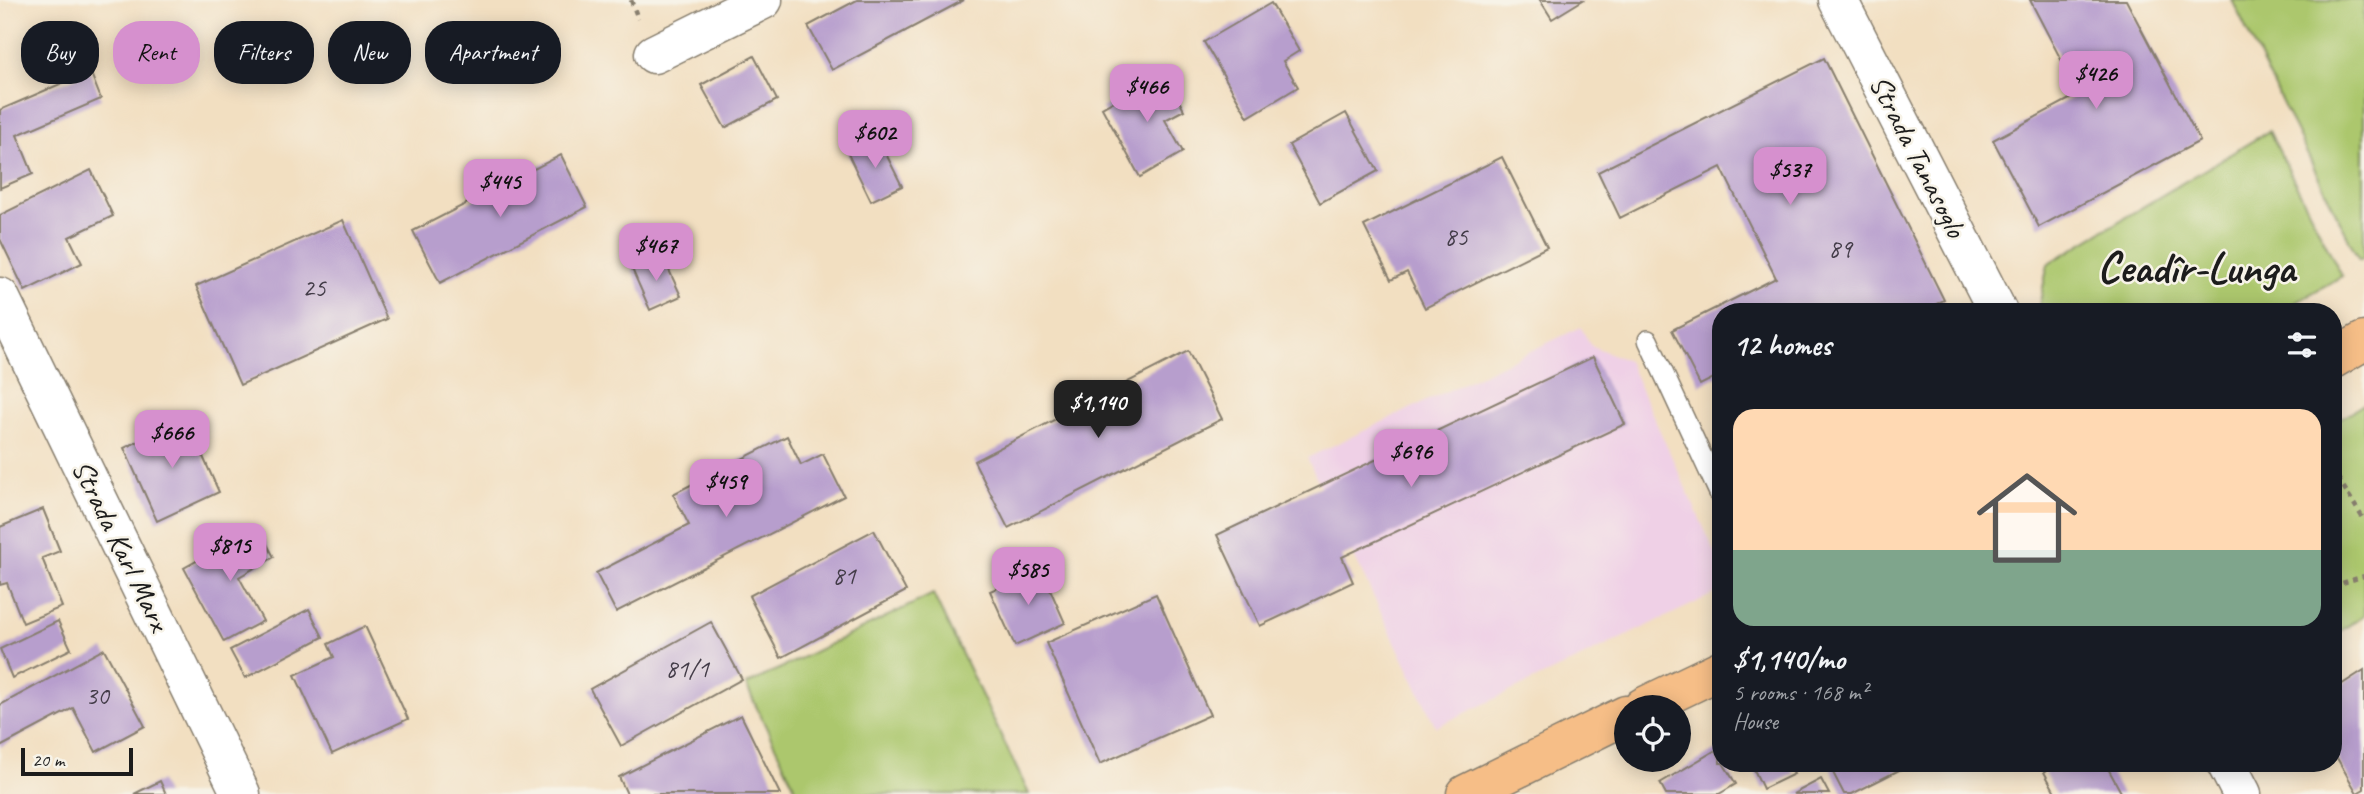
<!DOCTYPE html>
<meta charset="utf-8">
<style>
:root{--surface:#171b24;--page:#242831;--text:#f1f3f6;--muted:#9ea1a6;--line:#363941;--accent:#d690ce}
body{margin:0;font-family:Caveat,sans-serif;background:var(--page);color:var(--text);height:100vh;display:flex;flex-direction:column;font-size:26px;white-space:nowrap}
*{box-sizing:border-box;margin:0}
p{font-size:23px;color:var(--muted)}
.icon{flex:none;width:38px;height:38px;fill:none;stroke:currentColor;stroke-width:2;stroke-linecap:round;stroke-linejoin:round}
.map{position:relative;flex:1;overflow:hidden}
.details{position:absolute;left:1712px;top:303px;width:630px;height:469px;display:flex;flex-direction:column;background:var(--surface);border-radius:28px;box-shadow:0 4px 18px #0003}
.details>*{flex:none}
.guide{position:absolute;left:21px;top:21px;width:665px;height:63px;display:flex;gap:14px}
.buttons{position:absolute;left:1614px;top:695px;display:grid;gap:14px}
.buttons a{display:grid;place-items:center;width:77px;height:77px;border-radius:50%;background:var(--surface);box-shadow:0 4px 18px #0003;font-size:35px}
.scale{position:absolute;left:21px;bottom:18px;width:112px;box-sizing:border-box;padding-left:7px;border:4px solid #1c1c1c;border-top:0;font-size:19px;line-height:24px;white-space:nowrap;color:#1c1c1c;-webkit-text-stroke:5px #f7f3e8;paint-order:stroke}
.price{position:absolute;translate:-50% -60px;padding:0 16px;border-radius:14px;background:var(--accent);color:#111;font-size:23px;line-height:46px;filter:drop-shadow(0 2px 4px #0008)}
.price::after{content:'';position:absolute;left:50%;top:42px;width:21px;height:16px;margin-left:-10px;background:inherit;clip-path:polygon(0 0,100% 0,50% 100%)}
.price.selected{background:#222;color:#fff}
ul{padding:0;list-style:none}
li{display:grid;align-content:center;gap:14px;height:371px;padding:0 21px}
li+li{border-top:2px solid var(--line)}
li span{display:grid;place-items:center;height:217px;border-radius:21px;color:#555}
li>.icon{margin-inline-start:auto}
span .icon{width:126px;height:126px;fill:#fffc;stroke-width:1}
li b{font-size:30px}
h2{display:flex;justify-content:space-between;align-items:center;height:84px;padding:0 21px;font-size:30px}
.pill{padding:0 24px;border-radius:28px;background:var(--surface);box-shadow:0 4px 18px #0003;font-size:24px;line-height:63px}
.pill.selected{background:var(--accent);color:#111}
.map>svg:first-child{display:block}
.built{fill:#efd0e6}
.green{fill:#acc76d;stroke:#647244;stroke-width:2}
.building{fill:#b79ecd}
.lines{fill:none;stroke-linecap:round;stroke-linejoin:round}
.service-casing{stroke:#877e6e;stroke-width:22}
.minor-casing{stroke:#877e6e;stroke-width:41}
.tertiary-casing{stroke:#877e6e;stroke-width:41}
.primary-casing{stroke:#877e6e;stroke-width:41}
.path{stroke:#877e6e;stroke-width:4.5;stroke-dasharray:5 5;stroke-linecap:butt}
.service{stroke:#fff;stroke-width:19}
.minor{stroke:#fff;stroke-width:38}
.tertiary{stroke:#fff;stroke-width:38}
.primary{stroke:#f6be87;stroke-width:38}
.labels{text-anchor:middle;stroke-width:5;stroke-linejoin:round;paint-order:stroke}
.number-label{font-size:26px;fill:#433c48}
.street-label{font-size:30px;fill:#1c1c1c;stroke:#f7f3e8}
.town-label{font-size:44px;font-weight:bold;fill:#1c1c1c;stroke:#f7f3e8}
</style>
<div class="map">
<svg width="2364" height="794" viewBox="0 0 2364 794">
<rect width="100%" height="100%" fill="#f7f3e8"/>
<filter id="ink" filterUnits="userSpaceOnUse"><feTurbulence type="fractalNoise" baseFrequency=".0143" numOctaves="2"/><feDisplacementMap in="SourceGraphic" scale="14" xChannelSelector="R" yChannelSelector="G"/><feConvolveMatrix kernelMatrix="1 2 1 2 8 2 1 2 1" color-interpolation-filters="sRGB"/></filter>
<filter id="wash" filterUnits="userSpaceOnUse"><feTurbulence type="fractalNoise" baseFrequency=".00686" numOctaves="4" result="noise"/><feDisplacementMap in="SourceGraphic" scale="28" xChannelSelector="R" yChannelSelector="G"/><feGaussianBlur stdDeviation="1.57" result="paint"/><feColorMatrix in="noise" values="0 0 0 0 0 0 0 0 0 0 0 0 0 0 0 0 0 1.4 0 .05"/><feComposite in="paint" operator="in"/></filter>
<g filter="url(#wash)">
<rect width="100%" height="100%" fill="#f2dfc1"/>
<polygon class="built" points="1581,327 1590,345 1628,361 1720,563 1720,591 1436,727 1307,458"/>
<g class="green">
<polygon points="2232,0 2364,0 2364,257 2359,260"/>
<polygon points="2269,131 2342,276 2280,311 2038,311 2048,264"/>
<polygon points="2364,404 2364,615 2333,636 2333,423"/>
<polygon points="933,594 1029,794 798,794 746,685"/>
</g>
<g id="blocks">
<g class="building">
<polygon points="857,0 964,0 832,70 808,26"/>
<polygon points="1540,0 1583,0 1552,19"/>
<polygon points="2030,0 2126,0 2200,141 2039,227 1993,140 2079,94"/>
<polygon points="1271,3 1299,51 1283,61 1298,87 1248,117 1204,42"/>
<polygon points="754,56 777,100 725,128 701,85"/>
<polygon points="1824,58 1944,300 1922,312 1720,312 1720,375 1700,385 1672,330 1776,278 1721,167 1620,218 1598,172"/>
<polygon points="90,71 101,99 17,135 33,174 0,188 0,110"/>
<polygon points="1163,73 1184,110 1165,120 1183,152 1140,177 1102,108"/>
<polygon points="1346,113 1378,171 1320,203 1289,145"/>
<polygon points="878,138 902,186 871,201 848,154"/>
<polygon points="561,155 587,207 440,283 413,231"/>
<polygon points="1502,157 1547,247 1425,308 1407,272 1391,280 1364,226"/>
<polygon points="91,170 113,216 69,237 82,263 25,291 0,239 0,215"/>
<polygon points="343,220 387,319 240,385 196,286"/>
<polygon points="662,255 681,296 650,310 632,269"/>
<polygon points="1188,351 1222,419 1008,528 974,461"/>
<polygon points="1593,357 1625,424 1342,557 1353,582 1260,626 1217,535"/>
<polygon points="186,419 219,492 157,521 124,448"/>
<polygon points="787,436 801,465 823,454 844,496 616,612 596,573 689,525 673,494"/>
<polygon points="43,509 60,551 42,558 62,607 23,623 7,583 0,585 0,527"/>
<polygon points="258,527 274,557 239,577 263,621 224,642 184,568"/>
<polygon points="874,530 906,591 781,658 749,596"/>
<polygon points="1041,569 1065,623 1015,646 990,591"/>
<polygon points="1156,594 1210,715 1100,764 1046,643"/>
<polygon points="309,609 323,637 245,678 230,650"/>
<polygon points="58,621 71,649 12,678 0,649"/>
<polygon points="711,622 742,679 621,746 590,689"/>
<polygon points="365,626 408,719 332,754 295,675 334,657 328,644"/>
<polygon points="104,649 145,726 96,752 73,708 0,747 0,705"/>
<polygon points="2364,670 2364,789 2357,793 2333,751 2333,690"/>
<polygon points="741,715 780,794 627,794 619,777"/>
<polygon points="1716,750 1720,758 1720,763 1723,763 1736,784 1719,794 1666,794 1660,783"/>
<polygon points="1751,763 1788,763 1794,774 1763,789"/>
<polygon points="1828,763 1913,763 1852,794 1844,794"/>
<polygon points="2060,763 2105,763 2122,794 2056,794 2044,772"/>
<polygon points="1821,779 1829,794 1793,794"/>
<polygon points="160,781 166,794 134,794"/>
</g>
</g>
</g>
<g filter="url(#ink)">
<use href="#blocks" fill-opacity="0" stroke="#877e6e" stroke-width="2"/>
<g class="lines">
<g class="service-casing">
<polyline id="service" points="1648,340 1720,495"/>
</g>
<g class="minor-casing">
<g id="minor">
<polyline points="1838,0 1998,312"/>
<polyline points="654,54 763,0"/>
<polyline points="2226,763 2242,794"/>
</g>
</g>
<g class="tertiary-casing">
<polyline id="tertiary" points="0,297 241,794"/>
</g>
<g class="primary-casing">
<g id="primary">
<polyline points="2333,359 2364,341"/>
<polyline points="1643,707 1720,670"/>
<polyline points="1466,794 1626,715"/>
</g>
</g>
<g class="path">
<polyline points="631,0 638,19"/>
<polyline points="2333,470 2364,520"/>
<polyline points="2333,586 2364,576"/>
</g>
<use href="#service" class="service"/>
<use href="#minor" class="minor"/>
<use href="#tertiary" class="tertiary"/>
<use href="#primary" class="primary"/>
</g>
</g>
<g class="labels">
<g class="number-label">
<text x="1456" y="245">85</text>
<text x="1840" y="257">89</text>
<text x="314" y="296">25</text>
<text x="844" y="584">81</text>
<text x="687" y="677">81/1</text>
<text x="97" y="704">30</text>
</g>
<g class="street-label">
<text transform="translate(1918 156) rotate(63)" y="10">Strada Tanasoglo</text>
<text transform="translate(121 545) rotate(64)" y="10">Strada Karl Marx</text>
</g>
<g class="town-label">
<text x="2196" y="282">Ceadîr-Lunga</text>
</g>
</g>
</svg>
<div class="buttons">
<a><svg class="icon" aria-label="locate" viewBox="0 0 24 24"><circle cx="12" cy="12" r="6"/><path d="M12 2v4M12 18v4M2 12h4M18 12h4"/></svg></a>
</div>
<div class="scale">20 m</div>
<b class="price" style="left:2096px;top:111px">$426</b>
<b class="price" style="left:1147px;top:124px">$466</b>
<b class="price" style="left:875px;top:170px">$602</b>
<b class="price" style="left:1790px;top:207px">$537</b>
<b class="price" style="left:500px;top:219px">$445</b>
<b class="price" style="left:656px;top:283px">$467</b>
<b class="price selected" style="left:1098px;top:440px">$1,140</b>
<b class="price" style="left:172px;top:470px">$666</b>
<b class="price" style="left:1411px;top:489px">$696</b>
<b class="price" style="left:726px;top:519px">$459</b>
<b class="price" style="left:230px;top:583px">$815</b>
<b class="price" style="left:1028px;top:607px">$585</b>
<div class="guide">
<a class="pill">Buy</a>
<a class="pill selected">Rent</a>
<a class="pill">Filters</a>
<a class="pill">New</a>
<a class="pill">Apartment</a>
</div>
<section class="details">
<h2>12 homes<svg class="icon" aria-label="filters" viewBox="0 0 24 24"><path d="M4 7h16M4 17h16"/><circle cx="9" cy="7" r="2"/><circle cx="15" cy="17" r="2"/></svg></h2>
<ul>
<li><span style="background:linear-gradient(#ffd9b3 65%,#7fa58c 0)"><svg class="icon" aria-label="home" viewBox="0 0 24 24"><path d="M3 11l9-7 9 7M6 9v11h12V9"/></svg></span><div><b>$1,140/mo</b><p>5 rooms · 168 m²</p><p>House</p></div></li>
</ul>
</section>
</div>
